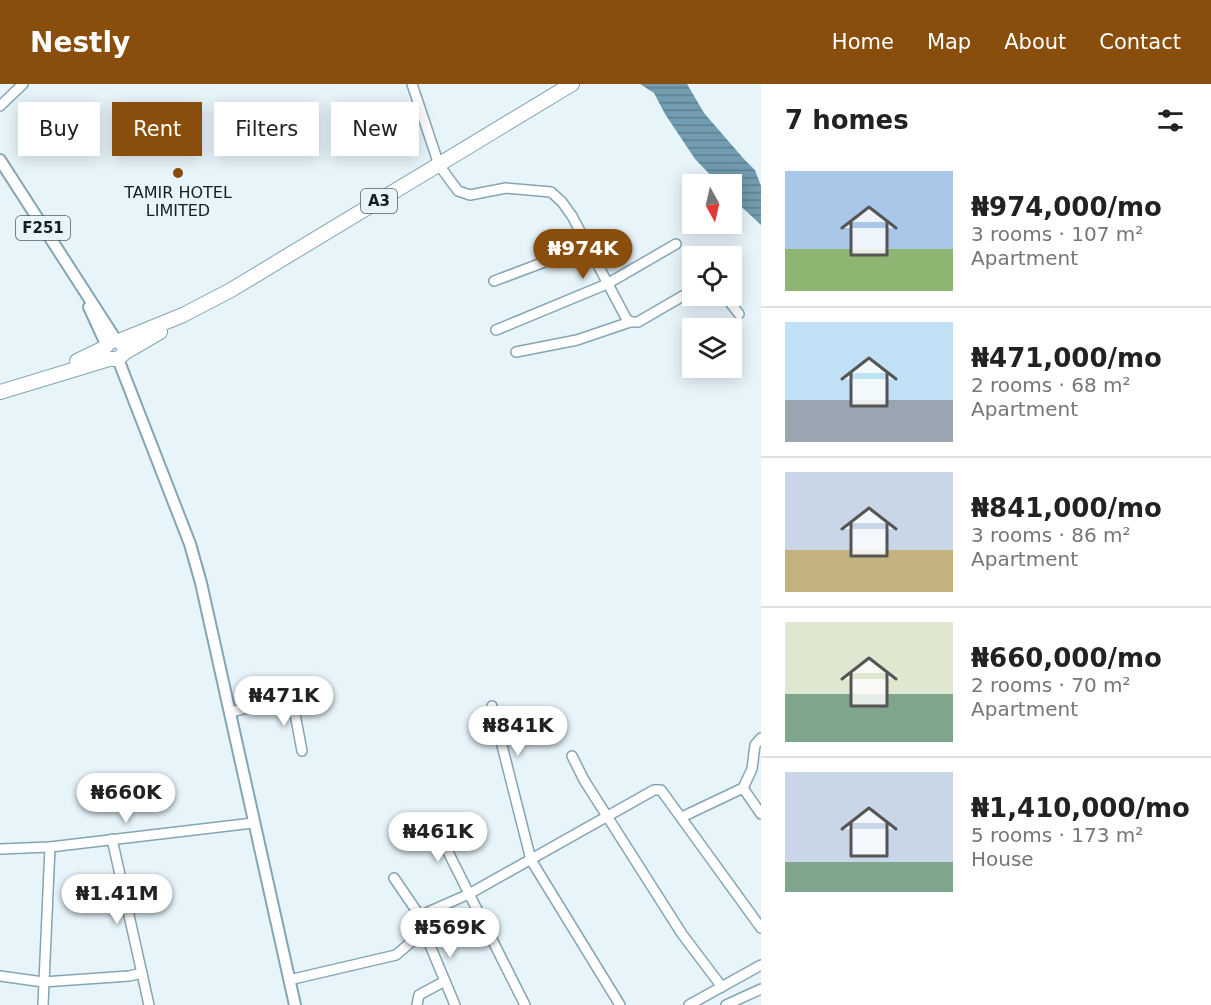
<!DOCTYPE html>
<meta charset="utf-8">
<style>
:root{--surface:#fff;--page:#f6f6f6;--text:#222;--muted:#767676;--line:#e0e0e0;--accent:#8a4e0c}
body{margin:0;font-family:"DejaVu Sans",sans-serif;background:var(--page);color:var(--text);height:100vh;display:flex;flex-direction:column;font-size:22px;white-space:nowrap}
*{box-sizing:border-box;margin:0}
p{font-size:20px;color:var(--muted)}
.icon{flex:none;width:33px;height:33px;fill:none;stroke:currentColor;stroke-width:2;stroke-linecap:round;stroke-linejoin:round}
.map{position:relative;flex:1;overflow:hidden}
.panel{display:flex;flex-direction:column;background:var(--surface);width:450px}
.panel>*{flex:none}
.hud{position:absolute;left:18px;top:18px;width:570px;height:54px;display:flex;gap:12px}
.needle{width:39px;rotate:172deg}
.tools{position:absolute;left:682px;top:90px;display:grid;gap:12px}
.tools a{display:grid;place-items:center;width:60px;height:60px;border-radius:0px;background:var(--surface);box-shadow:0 3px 15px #0003;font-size:30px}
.price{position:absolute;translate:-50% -51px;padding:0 14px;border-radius:21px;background:#fff;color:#222;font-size:20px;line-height:39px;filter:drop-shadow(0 2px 3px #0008)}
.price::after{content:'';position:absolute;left:50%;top:36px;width:18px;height:14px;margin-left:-9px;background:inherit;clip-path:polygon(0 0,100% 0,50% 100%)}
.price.on{background:var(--accent);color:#fff}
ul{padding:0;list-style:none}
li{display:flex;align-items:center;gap:18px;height:150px;padding:0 24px}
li+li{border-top:2px solid var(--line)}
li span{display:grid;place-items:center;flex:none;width:168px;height:120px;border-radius:0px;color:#555}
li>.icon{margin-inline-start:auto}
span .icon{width:72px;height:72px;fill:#fffc;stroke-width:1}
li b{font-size:26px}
h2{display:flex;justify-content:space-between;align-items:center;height:72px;padding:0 24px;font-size:26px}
.pill{padding:0 21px;border-radius:0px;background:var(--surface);box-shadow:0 3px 15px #0003;font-size:21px;line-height:54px}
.pill.on{background:var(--accent);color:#fff}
header{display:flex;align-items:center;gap:36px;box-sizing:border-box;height:84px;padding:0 30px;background:var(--accent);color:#fff}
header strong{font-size:28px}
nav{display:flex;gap:33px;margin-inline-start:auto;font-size:21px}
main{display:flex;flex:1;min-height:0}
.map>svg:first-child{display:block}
.water{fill:url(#water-rules)}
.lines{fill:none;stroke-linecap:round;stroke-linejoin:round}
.minor-casing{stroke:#84a5b4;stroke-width:12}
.major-casing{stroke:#84a5b4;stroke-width:14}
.highway-casing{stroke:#84a5b4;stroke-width:16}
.minor{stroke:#fff;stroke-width:9}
.major{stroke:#fff;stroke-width:10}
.highway{stroke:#fff;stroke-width:14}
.poi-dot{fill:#8a4e0c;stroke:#e7f5fb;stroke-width:2}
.labels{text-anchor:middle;stroke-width:4.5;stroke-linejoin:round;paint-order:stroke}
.shield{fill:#e7f5fb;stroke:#515e64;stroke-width:1.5}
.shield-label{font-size:15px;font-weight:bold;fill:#111e24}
.poi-label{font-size:16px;fill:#111e24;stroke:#e7f5fb}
</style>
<header>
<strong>Nestly</strong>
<nav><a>Home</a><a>Map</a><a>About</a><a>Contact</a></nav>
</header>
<main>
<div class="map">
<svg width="761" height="921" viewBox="0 0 761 921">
<defs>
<pattern id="water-rules" width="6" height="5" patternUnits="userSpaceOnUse" patternTransform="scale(1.5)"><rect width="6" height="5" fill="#729caf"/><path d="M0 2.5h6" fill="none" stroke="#5c7f8e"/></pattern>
</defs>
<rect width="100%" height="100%" fill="#e7f5fb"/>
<polygon class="water" points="640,0 687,0 704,29 743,74 755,86 761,102 761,141 732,114 732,100 719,100 695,75 665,30 654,9"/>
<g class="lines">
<g class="minor-casing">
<g id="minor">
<polyline points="412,0 439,81 458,107 470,111 506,104 551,108 562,118 572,132 626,234 630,238 638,238 693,206"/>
<polyline points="0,22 23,0"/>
<polyline points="494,197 587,162"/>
<polyline points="725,212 739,230"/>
<polyline points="496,246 607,200 676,160"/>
<polyline points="516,268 577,256 630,238"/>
<polyline points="492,622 531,776 620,921"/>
<polyline points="230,628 292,614 302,667"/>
<polyline points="572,672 584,696 682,850 722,903"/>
<polyline points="743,704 761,730"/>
<polyline points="682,733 743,704 752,685 755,661 761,654"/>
<polyline points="432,736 525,921"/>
<polyline points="112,755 149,921"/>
<polyline points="0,765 50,763 253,739"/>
<polyline points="394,794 422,835 424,847 455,921"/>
<polyline points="422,835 428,828 469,810 654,706 661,706 761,844"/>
<polyline points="0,892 43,898 129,892 142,889"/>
<polyline points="289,896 396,871 424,847"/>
<polyline points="43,921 50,763"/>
<polyline points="417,921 419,911 445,897"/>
<polyline points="689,921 761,881"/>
<polyline points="726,921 761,905"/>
</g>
</g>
<g class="major-casing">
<g id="major">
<polyline points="0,76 116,256"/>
<polyline points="89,223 106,260"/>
<polyline points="118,275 190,460 201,499 295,921"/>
</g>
</g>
<g class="highway-casing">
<g id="highway">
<polyline points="119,257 183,231 231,206 572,0"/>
<polyline points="77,277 104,264 112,256 119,257 124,262"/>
<polyline points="0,308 109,275 118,275 124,269 160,248"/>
</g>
</g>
<use href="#minor" class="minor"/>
<use href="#major" class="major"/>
<use href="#highway" class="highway"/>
</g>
<circle class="poi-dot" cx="178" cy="89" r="6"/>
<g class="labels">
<g class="shield">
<rect x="361" y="105" width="36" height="24" rx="4.5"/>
<rect x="16" y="132" width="54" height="24" rx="4.5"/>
</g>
<g class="shield-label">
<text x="379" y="122">A3</text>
<text x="43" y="149">F251</text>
</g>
<g class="poi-label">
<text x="178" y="114">TAMIR HOTEL<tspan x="178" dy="18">LIMITED</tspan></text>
</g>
</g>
</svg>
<div class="tools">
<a><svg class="needle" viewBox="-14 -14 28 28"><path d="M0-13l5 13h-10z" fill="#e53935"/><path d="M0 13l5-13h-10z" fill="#767676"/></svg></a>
<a><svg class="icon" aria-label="locate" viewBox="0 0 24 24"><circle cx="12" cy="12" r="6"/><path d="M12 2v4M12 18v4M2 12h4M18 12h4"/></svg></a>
<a><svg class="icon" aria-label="layers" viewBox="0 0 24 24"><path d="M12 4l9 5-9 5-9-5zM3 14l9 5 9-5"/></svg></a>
</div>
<b class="price on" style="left:583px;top:196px">₦974K</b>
<b class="price" style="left:284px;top:643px">₦471K</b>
<b class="price" style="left:518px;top:673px">₦841K</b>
<b class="price" style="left:126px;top:740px">₦660K</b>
<b class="price" style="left:438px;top:779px">₦461K</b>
<b class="price" style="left:117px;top:841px">₦1.41M</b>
<b class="price" style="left:450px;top:875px">₦569K</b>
<div class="hud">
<a class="pill">Buy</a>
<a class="pill on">Rent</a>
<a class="pill">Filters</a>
<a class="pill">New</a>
</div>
</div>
<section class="panel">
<h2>7 homes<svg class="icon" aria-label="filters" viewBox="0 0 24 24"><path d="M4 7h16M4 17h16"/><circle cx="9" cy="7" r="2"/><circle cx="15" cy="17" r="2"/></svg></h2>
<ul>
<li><span style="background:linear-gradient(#a9c7e8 65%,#8fb573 0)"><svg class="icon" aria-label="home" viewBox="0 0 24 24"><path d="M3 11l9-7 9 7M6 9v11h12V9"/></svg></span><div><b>₦974,000/mo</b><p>3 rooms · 107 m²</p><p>Apartment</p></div></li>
<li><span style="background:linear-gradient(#bfe0f5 65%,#9aa5b1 0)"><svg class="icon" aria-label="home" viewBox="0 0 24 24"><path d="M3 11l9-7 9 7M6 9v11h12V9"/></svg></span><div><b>₦471,000/mo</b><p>2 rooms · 68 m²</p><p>Apartment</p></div></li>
<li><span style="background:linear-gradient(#c9d6e8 65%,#c2b280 0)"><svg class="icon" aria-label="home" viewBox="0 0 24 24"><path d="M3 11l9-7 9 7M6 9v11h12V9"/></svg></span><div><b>₦841,000/mo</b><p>3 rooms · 86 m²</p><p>Apartment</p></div></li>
<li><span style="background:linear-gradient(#dfe7d0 60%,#7fa58c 0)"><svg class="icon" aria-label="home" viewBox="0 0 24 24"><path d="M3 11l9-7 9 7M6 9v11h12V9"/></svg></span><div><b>₦660,000/mo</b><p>2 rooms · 70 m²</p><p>Apartment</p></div></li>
<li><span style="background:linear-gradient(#c9d6e8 75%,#7fa58c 0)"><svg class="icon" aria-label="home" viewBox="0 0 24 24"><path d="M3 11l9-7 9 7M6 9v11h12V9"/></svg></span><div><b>₦1,410,000/mo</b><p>5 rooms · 173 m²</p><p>House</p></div></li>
</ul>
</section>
</main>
